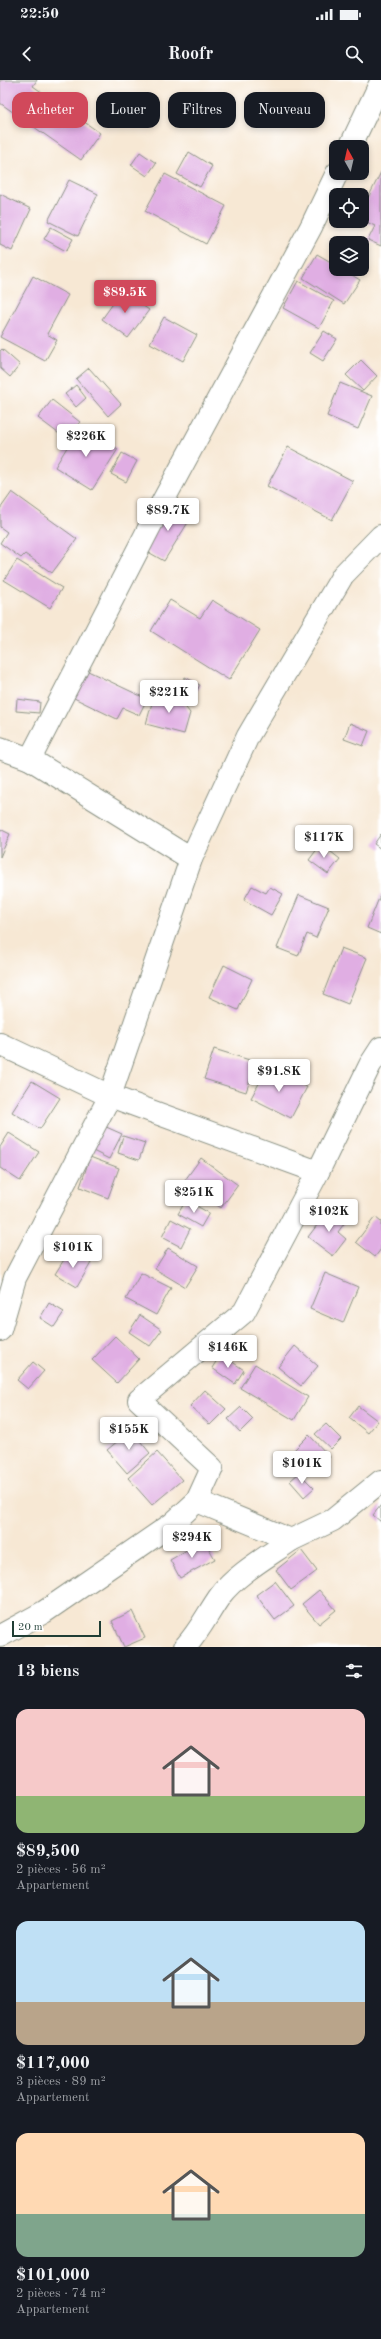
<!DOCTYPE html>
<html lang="fr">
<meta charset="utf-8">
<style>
:root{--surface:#171b24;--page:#20242c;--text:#f1f3f6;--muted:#9ea1a6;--accent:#d1495b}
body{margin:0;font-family:"Old Standard TT",serif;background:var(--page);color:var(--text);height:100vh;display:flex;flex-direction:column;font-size:15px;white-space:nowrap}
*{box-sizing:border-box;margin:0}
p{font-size:13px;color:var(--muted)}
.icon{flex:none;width:22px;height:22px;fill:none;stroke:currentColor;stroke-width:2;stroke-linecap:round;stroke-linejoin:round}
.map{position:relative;height:1567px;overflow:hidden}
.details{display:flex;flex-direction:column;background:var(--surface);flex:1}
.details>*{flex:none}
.hud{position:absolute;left:12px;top:12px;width:357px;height:36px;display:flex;gap:8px}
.needle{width:26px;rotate:352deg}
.tools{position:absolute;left:329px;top:60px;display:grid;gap:8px}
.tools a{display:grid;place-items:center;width:40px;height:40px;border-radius:8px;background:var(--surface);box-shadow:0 2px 6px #0003;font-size:20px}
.scale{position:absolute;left:12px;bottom:10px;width:89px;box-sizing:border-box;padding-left:4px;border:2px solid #1f3d34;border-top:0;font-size:11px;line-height:14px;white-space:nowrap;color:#1f3d34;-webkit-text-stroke:3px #fff;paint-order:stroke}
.price{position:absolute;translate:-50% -34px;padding:0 9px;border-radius:4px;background:#fff;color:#222;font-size:13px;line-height:26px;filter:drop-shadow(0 1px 2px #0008)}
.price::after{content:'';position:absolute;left:50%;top:24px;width:12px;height:9px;margin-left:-6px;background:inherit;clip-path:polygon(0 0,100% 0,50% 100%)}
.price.selected{background:var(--accent);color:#fff}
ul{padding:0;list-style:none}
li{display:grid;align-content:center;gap:8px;height:212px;padding:0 16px}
li span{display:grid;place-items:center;height:124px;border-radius:12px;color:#555}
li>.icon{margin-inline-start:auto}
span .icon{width:72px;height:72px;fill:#fffc;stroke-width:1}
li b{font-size:17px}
h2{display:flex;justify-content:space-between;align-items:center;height:48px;padding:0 16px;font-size:17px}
.tag{padding:0 14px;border-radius:12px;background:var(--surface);box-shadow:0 2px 6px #0003;font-size:14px;line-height:36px}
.tag.selected{background:var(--accent);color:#fff}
.status{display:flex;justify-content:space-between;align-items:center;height:28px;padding:0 20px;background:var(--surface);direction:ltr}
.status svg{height:11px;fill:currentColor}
header{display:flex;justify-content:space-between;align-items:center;height:52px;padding:0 16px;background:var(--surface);font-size:18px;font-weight:600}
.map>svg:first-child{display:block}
.building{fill:#e0aee3}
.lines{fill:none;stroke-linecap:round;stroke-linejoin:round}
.minor-casing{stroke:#8b9284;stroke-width:24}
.minor{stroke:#fff;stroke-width:22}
</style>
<div class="status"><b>22:50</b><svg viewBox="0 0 49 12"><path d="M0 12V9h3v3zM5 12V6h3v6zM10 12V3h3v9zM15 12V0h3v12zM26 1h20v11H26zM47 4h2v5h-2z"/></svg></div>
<header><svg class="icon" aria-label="back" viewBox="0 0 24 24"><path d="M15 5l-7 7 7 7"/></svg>Roofr<svg class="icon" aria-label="search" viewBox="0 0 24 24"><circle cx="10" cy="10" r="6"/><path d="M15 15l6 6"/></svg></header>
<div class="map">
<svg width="381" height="1567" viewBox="0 0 381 1567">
<rect width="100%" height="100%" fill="#fff"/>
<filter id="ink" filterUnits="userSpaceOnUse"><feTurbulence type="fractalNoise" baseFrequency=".025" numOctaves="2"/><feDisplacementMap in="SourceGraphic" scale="8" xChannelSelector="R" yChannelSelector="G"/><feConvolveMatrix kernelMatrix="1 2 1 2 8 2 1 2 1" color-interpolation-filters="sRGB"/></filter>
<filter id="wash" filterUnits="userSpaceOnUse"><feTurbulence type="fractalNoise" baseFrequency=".012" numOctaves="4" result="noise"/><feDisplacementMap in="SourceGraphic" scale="16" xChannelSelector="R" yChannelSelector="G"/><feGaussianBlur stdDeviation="0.9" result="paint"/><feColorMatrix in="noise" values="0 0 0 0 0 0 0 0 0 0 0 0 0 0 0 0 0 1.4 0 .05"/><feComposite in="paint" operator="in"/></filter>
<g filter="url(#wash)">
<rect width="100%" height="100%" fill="#f7e8d4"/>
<g id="blocks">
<g class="building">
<polygon points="0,0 37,0 33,6 100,53 81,80 0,23"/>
<polygon points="140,72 156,83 147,96 131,85"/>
<polygon points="189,72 212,86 200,107 177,94"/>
<polygon points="381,92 381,166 368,160 375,146 362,140 362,130"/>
<polygon points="165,94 226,126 206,164 145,131"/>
<polygon points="69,100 98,114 78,156 48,141"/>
<polygon points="0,114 31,129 12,171 0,165"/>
<polygon points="51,147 73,159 66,171 44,159"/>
<polygon points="317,174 336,185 336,189 342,189 360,200 344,224 303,198"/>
<polygon points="33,196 68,215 47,254 57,260 45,281 0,257"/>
<polygon points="298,201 334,221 319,248 283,228"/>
<polygon points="122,211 149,230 128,258 102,239"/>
<polygon points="164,237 197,255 183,281 150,263"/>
<polygon points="324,251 337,259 323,281 310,273"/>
<polygon points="2,269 20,285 10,297 0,288 0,271"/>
<polygon points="361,280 377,296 363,311 346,295"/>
<polygon points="89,288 121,324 108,336 76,299"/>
<polygon points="340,303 372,316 358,349 327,336"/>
<polygon points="76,305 86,318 76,327 65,314"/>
<polygon points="52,320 80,342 66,359 38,338"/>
<polygon points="80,346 118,369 92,410 55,387"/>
<polygon points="288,367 353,401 332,440 267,406"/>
<polygon points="122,373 137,381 126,402 111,394"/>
<polygon points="12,412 77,459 52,493 25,474 21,478 0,463 7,452 0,447 0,429"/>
<polygon points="171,423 192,436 164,481 143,469"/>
<polygon points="17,480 62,508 50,528 4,500"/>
<polygon points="170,520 200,538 212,520 260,550 229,600 151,551"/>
<polygon points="88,591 147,619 139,635 123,628 117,639 74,618"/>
<polygon points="185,597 200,605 192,619 177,611"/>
<polygon points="173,611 190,633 184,654 146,644 152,623"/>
<polygon points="17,619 40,622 39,633 16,631"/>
<polygon points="350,643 369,651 363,666 344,659"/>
<polygon points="0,749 10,754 0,777"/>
<polygon points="381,754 381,769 374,764"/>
<polygon points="321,764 340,779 328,794 309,780"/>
<polygon points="252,806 266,813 270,807 283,814 271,835 244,820"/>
<polygon points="381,813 381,854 367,848"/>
<polygon points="299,815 329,827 316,858 307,854 298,876 277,868"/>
<polygon points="341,868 367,878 348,924 323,914"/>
<polygon points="224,885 252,899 238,930 209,917"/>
<polygon points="214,969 256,982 246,1012 204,999"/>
<polygon points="268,987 307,1007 291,1038 251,1018"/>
<polygon points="32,1001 60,1018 40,1049 12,1032"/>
<polygon points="104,1046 122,1054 109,1079 91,1070"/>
<polygon points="9,1053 39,1072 20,1101 0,1088 0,1067"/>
<polygon points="123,1056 145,1063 139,1080 118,1073"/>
<polygon points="90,1077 119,1088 108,1118 80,1107"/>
<polygon points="201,1078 238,1105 221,1128 185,1100"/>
<polygon points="186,1120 209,1133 201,1147 178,1134"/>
<polygon points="330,1128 346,1141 338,1152 346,1159 333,1176 308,1157"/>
<polygon points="375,1137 381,1142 381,1169 375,1177 356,1162"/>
<polygon points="171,1139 190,1149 181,1167 162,1157"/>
<polygon points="168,1168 198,1186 185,1207 155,1189"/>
<polygon points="70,1170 91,1183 77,1207 55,1194"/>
<polygon points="141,1193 171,1208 156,1235 126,1219"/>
<polygon points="325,1193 358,1207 343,1243 310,1229"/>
<polygon points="49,1223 64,1232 54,1247 40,1238"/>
<polygon points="140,1235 162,1250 150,1266 129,1252"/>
<polygon points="115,1256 139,1279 117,1303 92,1280"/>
<polygon points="295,1266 318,1286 301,1306 278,1287"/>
<polygon points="221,1274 244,1290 235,1304 212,1288"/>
<polygon points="33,1282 44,1291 28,1309 17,1300"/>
<polygon points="255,1284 308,1317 294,1340 240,1308"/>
<polygon points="205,1310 226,1329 210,1345 190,1326"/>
<polygon points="358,1326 378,1341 368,1353 349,1338"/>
<polygon points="241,1327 253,1339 240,1352 228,1339"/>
<polygon points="326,1344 341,1359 331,1369 315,1354"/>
<polygon points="131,1350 150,1373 127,1393 107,1370"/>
<polygon points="309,1355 330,1377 314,1392 294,1370"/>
<polygon points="157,1372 182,1400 152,1425 128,1398"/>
<polygon points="299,1393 314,1408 304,1417 290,1401"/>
<polygon points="381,1425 381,1442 373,1435"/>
<polygon points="204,1460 215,1479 180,1498 170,1480"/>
<polygon points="301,1470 317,1491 291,1510 276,1490"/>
<polygon points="275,1501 294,1526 275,1540 256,1515"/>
<polygon points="319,1510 336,1530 319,1544 302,1524"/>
<polygon points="132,1531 145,1558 124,1567 112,1541"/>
</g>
</g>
</g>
<g filter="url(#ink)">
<use href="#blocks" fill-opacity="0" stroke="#8b9284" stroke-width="1"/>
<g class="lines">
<g class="minor-casing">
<g id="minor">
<polyline points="350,67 381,2"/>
<polyline points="0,668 30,679 191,779"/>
<polyline points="30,679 163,421 311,147 337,93"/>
<polyline points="0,964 110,1016 318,1092"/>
<polyline points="0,1250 15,1198 110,1016 191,779 248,656 343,495 381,456"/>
<polyline points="197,1421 291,1460 333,1440 381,1401"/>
<polyline points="0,1556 44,1532 172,1444 197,1421 212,1388 139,1320 244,1232 318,1092 370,985 381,968"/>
<path d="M185,1567C200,1551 208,1533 220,1516C235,1495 270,1475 291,1460"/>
</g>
</g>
<use href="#minor" class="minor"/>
</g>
</g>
</svg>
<div class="tools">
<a><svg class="needle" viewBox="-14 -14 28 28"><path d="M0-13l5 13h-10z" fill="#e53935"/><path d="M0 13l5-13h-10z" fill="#9ea1a6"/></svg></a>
<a><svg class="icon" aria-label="locate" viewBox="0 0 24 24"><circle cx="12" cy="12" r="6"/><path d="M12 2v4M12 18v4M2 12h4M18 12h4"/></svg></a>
<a><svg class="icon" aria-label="layers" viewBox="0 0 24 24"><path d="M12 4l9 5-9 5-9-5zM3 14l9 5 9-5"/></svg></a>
</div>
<div class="scale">20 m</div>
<b class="price selected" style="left:125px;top:234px">$89.5K</b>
<b class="price" style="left:86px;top:378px">$226K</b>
<b class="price" style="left:168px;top:452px">$89.7K</b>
<b class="price" style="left:169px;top:634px">$221K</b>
<b class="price" style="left:324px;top:779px">$117K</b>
<b class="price" style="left:279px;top:1013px">$91.8K</b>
<b class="price" style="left:194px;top:1134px">$251K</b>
<b class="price" style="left:329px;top:1153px">$102K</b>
<b class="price" style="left:73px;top:1189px">$101K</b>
<b class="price" style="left:228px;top:1289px">$146K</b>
<b class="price" style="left:129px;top:1371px">$155K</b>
<b class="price" style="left:302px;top:1405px">$101K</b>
<b class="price" style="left:192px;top:1479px">$294K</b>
<div class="hud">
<a class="tag selected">Acheter</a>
<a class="tag">Louer</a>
<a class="tag">Filtres</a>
<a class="tag">Nouveau</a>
</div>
</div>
<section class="details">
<h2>13 biens<svg class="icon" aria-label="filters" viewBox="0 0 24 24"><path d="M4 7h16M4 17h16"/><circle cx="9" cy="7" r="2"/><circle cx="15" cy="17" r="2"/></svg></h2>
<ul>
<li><span style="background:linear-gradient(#f6c9c9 70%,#8fb573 0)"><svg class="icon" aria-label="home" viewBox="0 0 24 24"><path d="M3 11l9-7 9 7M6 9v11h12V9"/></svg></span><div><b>$89,500</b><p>2 pièces · 56 m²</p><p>Appartement</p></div></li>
<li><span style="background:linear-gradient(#bfe0f5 65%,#b9a48a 0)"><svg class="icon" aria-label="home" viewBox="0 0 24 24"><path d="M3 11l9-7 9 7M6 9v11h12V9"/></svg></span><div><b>$117,000</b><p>3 pièces · 89 m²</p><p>Appartement</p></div></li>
<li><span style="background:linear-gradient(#ffd9b3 65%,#7fa58c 0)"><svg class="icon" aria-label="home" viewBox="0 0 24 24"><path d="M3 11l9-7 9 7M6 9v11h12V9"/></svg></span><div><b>$101,000</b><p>2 pièces · 74 m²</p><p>Appartement</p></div></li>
</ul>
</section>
